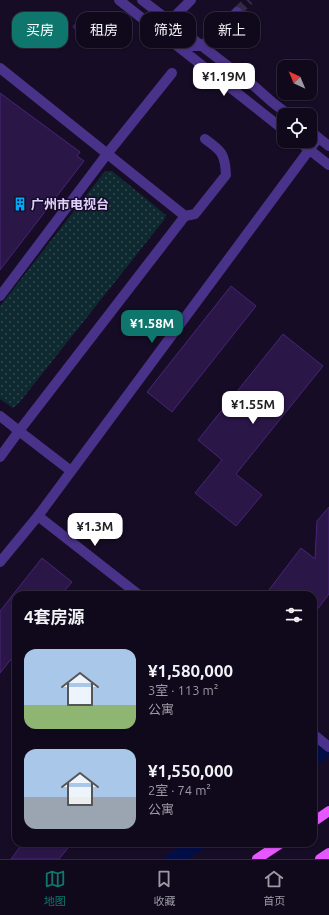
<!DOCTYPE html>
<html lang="zh">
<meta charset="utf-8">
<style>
:root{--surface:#10091c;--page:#1e1729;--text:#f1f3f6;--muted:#9c9aa3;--line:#302a3b;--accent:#0f766e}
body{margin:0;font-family:Ubuntu,"Noto Sans SC",sans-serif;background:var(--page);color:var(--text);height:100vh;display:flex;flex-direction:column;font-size:15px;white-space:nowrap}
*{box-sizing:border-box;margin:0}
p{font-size:13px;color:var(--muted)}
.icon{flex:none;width:22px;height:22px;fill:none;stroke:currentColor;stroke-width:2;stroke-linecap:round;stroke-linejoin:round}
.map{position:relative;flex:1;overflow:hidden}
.details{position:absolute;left:12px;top:591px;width:305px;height:256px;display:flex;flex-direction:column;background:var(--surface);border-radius:12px;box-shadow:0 1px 3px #0004,0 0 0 1px var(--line)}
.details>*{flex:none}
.hud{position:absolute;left:12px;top:12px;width:305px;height:36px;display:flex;gap:8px}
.needle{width:26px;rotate:316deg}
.controls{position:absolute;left:277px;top:60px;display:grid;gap:8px}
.controls a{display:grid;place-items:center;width:40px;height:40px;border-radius:8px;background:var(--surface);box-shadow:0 1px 3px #0004,0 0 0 1px var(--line);font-size:20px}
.price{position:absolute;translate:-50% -34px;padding:0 9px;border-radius:8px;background:#fff;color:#222;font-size:13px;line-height:26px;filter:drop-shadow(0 1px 2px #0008)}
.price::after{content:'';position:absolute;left:50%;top:24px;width:12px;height:9px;margin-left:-6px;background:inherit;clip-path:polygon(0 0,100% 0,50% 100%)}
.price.on{background:var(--accent);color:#fff}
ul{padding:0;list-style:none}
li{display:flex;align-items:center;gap:12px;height:100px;padding:0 12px}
li span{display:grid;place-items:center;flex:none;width:112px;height:80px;border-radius:12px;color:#555}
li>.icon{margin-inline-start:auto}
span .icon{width:48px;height:48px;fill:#fffc;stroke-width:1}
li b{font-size:17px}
h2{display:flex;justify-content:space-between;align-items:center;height:48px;padding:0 12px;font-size:17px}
.chip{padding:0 14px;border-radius:12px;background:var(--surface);box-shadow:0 1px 3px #0004,0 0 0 1px var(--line);font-size:14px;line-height:36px}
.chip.on{background:var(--accent);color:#fff}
.tabs{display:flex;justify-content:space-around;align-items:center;height:56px;border-top:1px solid var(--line);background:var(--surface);font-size:11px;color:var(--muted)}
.tabs a{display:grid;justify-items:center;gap:2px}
.tabs .on{color:var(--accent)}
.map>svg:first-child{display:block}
.grass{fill:url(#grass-dots)}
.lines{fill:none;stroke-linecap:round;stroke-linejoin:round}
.canal{stroke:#040e46;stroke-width:15}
.building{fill:#2b1648;stroke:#482577}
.minor-tunnel{stroke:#342946;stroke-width:10;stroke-dasharray:10 5;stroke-linecap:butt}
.minor{stroke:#493289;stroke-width:10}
.major{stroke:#e657ff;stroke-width:10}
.labels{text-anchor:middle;stroke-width:3;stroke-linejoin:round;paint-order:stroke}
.poi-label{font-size:13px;font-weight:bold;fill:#e0d0ff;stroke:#160c25;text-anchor:start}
</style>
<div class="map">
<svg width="329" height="859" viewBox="0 0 329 859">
<defs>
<pattern id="grass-dots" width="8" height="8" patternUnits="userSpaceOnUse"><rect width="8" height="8" fill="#0e2a30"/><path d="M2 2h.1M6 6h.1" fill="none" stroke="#31484f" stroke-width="1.8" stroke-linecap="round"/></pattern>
</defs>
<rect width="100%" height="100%" fill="#160c25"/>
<polygon class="grass" points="105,171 112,171 166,215 164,220 19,403 13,408 0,399 0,306"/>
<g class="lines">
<g class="canal">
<polyline points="313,759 329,747"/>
<polyline points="173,859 184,853 199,843"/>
</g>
</g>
<g class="building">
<polygon points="81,16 105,34 97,45 73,27"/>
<polygon points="0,93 80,152 77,156 84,161 0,270"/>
<polygon points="231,286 256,306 172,412 147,392"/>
<polygon points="283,334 323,366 236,474 262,495 236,526 195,493 222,460 198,440"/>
<polygon points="329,507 329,594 313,615 313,595 265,595 301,548 315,559 317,521"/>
<polygon points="42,558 72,582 61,595 16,595 16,653 0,673 0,611"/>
<polygon points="23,843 72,843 59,859 11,859"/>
</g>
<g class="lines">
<polyline class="minor-tunnel" points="237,12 249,0"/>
<g class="minor">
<polyline points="119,0 284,130"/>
<polyline points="142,0 254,86 272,102 289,115"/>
<polyline points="170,21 191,0"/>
<polyline points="178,46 202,46 237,12"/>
<path d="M0,68L185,216L195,214L226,175C225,154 222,151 205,139"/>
<polyline points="310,131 329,146"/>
<polyline points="298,141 329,165"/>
<polyline points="0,296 107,154 172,73"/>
<polyline points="0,416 19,431 185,216"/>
<polyline points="0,457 19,431 71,471"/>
<polyline points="38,516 139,595"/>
<polyline points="0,562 38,516 318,138"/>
<polyline points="313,734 329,747"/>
</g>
<g class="major">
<polyline points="313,822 329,811"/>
<polyline points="257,859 281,843"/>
<polyline points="320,859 329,853"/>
</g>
</g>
<defs>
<g id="building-bare" transform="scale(1.08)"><path d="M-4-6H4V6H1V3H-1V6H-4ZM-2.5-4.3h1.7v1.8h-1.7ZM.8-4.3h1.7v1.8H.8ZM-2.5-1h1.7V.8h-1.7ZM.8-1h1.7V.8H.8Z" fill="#00aafb" stroke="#160c25" stroke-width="2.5" paint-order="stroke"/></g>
</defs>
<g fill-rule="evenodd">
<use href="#building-bare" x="20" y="204"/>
</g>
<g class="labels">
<g class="poi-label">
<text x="31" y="209">广州市电视台</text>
</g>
</g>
</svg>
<div class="controls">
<a><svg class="needle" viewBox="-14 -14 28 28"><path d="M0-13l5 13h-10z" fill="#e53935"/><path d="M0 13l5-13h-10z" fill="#9c9aa3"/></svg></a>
<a><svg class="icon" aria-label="locate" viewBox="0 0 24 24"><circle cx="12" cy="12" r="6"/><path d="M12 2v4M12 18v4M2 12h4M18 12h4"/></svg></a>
</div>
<b class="price" style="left:224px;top:97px">¥1.19M</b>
<b class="price on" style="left:152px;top:344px">¥1.58M</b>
<b class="price" style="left:253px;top:425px">¥1.55M</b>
<b class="price" style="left:95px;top:547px">¥1.3M</b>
<div class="hud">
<a class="chip on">买房</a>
<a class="chip">租房</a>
<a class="chip">筛选</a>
<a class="chip">新上</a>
</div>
<section class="details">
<h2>4套房源<svg class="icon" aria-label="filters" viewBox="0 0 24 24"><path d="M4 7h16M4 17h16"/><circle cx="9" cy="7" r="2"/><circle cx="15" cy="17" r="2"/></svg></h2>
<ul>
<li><span style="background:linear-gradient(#a9c7e8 70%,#8fb573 0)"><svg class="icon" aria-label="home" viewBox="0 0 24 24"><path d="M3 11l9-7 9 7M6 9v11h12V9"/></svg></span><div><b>¥1,580,000</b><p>3室 · 113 m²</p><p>公寓</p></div></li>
<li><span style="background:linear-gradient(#a9c7e8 60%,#9aa5b1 0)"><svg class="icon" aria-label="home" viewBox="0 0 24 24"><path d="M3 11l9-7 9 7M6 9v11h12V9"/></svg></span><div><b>¥1,550,000</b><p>2室 · 74 m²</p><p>公寓</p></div></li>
</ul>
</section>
</div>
<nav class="tabs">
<a class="on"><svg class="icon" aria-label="map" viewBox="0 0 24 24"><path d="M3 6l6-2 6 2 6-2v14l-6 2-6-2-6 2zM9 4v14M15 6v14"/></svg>地图</a>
<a><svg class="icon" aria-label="saved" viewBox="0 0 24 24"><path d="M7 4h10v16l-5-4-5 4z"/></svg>收藏</a>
<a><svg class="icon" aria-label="home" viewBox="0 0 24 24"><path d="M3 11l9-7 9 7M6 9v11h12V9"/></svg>首页</a>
</nav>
